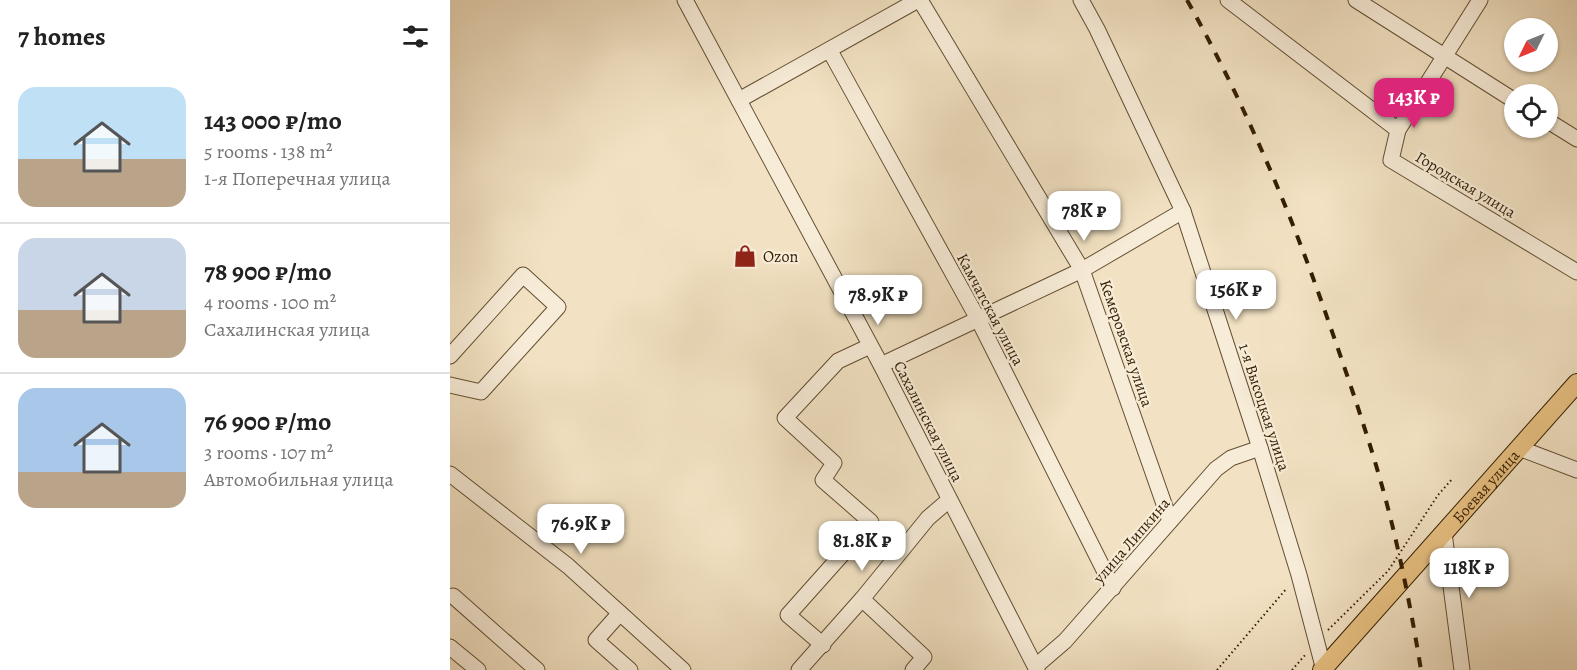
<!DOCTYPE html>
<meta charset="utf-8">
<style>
:root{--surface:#fff;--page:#f2f2f2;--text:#222;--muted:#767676;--line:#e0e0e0;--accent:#db2777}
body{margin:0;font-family:Alegreya,serif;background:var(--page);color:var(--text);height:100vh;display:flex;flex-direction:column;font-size:22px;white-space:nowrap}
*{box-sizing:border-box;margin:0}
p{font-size:20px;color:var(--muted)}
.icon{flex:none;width:33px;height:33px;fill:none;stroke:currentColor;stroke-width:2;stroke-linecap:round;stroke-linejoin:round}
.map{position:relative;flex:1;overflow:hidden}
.details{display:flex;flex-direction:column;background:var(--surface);width:450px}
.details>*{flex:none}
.needle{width:39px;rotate:227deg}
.fabs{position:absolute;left:1054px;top:18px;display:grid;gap:12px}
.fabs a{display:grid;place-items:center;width:54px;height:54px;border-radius:50%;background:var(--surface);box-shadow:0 2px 4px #0004;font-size:30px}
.price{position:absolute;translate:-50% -51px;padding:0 14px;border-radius:12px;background:#fff;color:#222;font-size:20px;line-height:39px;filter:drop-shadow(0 2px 3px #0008)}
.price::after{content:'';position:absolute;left:50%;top:36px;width:18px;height:14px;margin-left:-9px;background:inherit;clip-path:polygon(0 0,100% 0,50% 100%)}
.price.active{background:var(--accent);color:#fff}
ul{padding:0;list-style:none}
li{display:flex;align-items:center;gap:18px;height:150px;padding:0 18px}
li+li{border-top:2px solid var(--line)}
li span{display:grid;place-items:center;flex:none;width:168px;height:120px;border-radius:18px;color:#555}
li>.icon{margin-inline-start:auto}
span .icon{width:72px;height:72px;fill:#fffc;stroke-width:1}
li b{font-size:26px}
h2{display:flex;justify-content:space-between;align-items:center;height:72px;padding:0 18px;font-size:26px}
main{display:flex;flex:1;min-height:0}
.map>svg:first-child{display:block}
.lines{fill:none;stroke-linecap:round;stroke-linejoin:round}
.minor-casing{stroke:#634e31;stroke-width:17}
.major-casing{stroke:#331d00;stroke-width:20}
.path{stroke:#331d00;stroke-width:2;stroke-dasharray:1.5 3;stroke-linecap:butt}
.minor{stroke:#f7ecd8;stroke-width:15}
.major{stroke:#e9c182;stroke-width:18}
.rail{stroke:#331d00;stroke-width:4;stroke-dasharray:10 10;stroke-linecap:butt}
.labels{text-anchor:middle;stroke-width:4.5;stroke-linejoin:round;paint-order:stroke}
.street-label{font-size:16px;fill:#331d00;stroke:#f7ecd8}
.poi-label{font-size:16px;fill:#331d00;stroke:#f7ecd8;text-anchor:start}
</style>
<main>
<section class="details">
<h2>7 homes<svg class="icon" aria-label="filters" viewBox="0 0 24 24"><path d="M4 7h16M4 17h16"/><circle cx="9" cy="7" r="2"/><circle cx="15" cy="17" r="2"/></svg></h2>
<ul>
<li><span style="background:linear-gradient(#bfe0f5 60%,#b9a48a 0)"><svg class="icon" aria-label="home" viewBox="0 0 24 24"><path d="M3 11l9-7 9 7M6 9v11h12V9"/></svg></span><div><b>143 000 ₽/mo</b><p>5 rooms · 138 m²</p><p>1-я Поперечная улица</p></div></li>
<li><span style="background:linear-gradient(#c9d6e8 60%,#b9a48a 0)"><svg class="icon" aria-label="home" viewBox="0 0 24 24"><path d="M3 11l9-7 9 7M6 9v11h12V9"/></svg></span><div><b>78 900 ₽/mo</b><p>4 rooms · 100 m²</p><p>Сахалинская улица</p></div></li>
<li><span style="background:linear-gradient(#a9c7e8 70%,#b9a48a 0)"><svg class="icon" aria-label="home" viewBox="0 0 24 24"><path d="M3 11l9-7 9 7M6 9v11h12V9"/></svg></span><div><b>76 900 ₽/mo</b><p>3 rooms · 107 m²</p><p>Автомобильная улица</p></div></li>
</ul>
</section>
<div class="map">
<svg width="1127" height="670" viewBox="0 0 1127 670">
<rect width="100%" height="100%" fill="#f2e2c3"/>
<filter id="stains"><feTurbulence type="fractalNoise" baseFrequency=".00333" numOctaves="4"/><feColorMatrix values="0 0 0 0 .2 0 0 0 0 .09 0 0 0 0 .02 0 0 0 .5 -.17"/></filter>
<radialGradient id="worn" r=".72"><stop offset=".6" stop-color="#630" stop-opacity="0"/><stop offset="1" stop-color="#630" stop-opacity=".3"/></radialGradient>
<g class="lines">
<g class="minor-casing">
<g id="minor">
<polyline points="235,0 431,365 587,670"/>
<polyline points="470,0 632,270 720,521"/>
<polyline points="631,0 647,29 733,211 810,448 849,575 874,670"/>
<polyline points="778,0 948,130 941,160 1127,272"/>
<polyline points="906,0 1065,101"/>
<polyline points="380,51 528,319 663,588"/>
<polyline points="289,100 468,0"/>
<polyline points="1098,121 1127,139"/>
<polyline points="948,130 1030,0"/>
<polyline points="0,356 73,275 108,307 31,392 0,385"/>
<polyline points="431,365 632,270 733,211"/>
<polyline points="1069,448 1127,470"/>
<polyline points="0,474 118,566 233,670"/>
<polyline points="994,533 1012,670"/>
<polyline points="3,596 87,670"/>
<polyline points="412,599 474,657 463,670"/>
<polyline points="170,613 146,640 180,670"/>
<polyline points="373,645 338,615 421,522 373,480 384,463 335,418 388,361 420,346"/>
<polyline points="0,647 28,670"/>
<polyline points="586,666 615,641 766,469 781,458 810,448"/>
<polyline points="349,670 412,599 478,518 499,500"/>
</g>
</g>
<g class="major-casing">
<g id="major">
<path id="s1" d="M872,670L1127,383"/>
</g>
</g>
<g class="path">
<polyline points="878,630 938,571 988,495 1003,478"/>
<polyline points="767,670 837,588"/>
<polyline points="842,670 856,654"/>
</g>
<use href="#minor" class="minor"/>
<use href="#major" class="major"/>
<path class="rail" d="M737,0C794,102 840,210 878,320C903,392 929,466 946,541C956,584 964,627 971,670"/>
</g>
<defs>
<g id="shop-bare" transform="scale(1.8)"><path d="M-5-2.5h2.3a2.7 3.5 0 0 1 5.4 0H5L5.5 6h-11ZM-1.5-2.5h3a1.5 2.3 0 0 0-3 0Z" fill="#8f2418" stroke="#f7ecd8" stroke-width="2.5" paint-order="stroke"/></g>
</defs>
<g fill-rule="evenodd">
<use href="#shop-bare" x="295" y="256"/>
</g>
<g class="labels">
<g class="street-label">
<text transform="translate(1016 184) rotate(31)" y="6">Городская улица</text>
<text transform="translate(541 309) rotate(62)" y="6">Камчатская улица</text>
<text transform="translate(677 343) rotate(71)" y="6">Кемеровская улица</text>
<text transform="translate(815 407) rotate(72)" y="6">1-я Высоцкая улица</text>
<text transform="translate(479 421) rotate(63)" y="6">Сахалинская улица</text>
<text dy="6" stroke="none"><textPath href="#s1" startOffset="246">Боевая улица</textPath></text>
<text transform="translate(681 540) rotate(-49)" y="6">улица Липкина</text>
</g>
<g class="poi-label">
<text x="313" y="262">Ozon</text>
</g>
</g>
<rect width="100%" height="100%" filter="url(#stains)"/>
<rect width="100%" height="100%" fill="url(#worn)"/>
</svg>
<div class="fabs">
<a><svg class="needle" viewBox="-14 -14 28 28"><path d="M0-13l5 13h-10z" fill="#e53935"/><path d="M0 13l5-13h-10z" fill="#767676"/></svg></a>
<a><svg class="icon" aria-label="locate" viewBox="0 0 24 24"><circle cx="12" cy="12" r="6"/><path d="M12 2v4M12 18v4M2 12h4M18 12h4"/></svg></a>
</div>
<b class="price active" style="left:964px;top:129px">143K ₽</b>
<b class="price" style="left:634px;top:242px">78K ₽</b>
<b class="price" style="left:786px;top:321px">156K ₽</b>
<b class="price" style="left:428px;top:326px">78.9K ₽</b>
<b class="price" style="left:131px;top:555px">76.9K ₽</b>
<b class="price" style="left:412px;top:572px">81.8K ₽</b>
<b class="price" style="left:1019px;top:599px">118K ₽</b>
</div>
</main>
